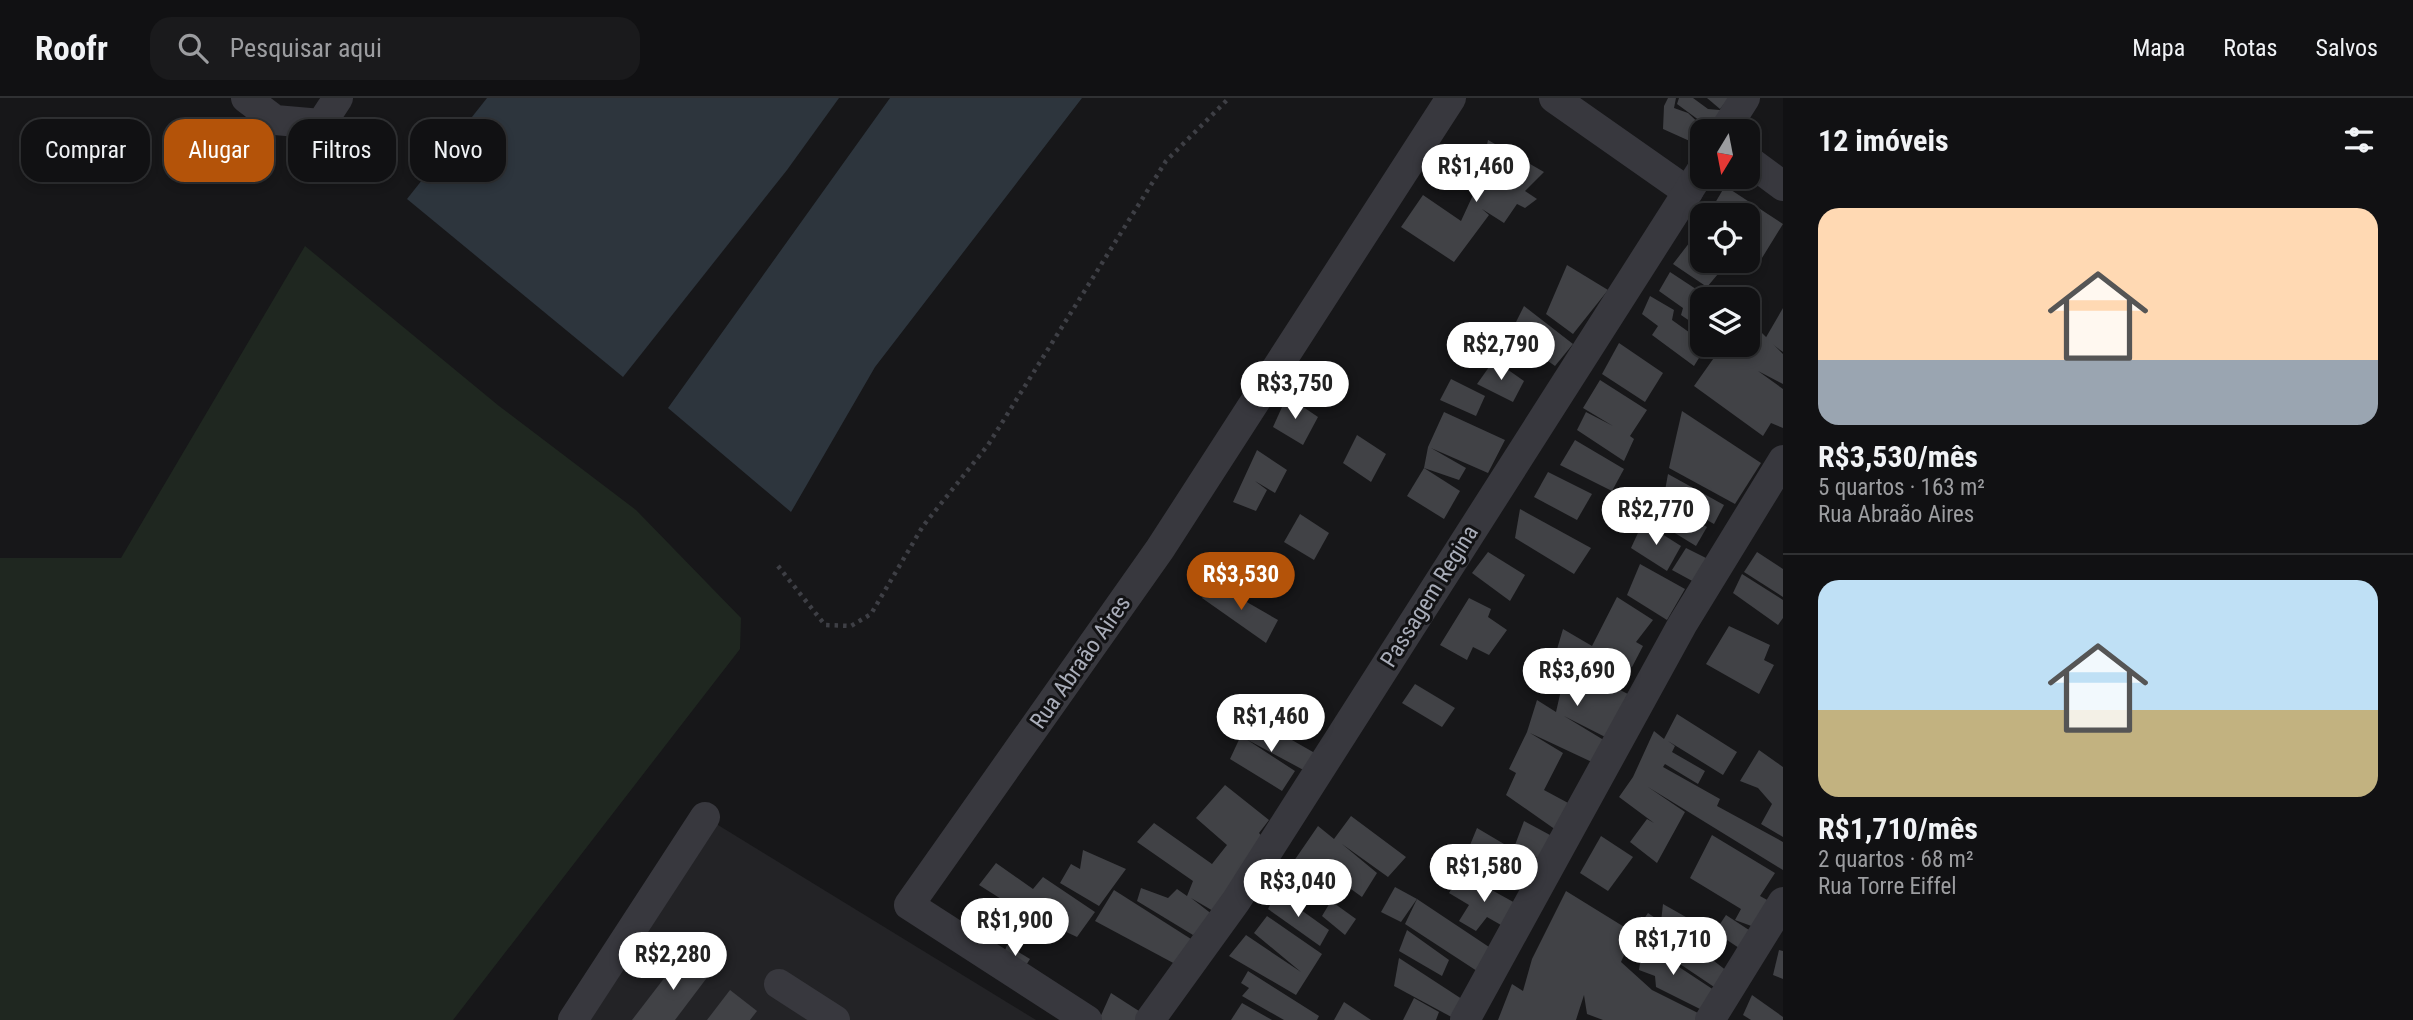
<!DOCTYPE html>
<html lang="pt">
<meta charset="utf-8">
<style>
:root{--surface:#111113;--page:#1a1a1c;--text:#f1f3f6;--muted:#9c9da0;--line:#303133;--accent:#b45309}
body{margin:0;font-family:"Roboto Condensed",sans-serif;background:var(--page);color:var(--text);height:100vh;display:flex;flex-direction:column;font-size:26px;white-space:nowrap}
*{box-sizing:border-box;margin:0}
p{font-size:23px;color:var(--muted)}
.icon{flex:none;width:38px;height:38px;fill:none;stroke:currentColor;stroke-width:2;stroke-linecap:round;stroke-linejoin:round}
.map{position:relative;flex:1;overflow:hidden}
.drawer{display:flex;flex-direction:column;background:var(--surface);width:630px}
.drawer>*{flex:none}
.hud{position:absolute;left:21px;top:21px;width:665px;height:63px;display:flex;gap:14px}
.needle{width:46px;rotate:190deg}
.controls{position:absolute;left:1690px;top:21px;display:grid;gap:14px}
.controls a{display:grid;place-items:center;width:70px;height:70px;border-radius:14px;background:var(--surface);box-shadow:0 4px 10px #0003,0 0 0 2px var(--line);font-size:35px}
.price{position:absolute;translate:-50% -60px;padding:0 16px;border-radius:24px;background:#fff;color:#222;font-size:23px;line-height:46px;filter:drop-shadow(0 2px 4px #0008)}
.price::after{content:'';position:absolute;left:50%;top:42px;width:21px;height:16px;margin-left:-10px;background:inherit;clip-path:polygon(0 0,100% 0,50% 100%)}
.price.on{background:var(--accent);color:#fff}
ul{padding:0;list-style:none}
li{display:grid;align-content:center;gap:14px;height:371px;padding:0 35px}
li+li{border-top:2px solid var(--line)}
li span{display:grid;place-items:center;height:217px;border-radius:21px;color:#555}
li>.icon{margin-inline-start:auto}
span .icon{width:126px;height:126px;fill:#fffc;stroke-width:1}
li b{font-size:30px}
h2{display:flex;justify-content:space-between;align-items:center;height:84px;padding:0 35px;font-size:30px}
.pill{padding:0 24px;border-radius:21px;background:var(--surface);box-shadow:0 4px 10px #0003,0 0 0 2px var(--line);font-size:24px;line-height:63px}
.pill.on{background:var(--accent);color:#fff}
header{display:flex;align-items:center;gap:42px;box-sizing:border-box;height:98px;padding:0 35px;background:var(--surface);border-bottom:2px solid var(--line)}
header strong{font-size:33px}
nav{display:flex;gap:38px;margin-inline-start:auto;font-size:24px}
.search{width:490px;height:63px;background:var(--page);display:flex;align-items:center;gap:18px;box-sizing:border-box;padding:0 24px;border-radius:21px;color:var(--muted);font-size:26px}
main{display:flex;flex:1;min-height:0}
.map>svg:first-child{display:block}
.built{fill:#232326}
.green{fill:#1f2720}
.water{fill:#2d353d}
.building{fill:#414246}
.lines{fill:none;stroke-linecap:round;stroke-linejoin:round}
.path{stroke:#3e3f45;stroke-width:4.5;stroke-dasharray:3.5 5;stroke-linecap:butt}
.minor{stroke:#38383e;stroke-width:30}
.labels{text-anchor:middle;stroke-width:6;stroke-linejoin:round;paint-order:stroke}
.street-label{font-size:23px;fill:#a9adb9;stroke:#121214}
</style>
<header>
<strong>Roofr</strong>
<div class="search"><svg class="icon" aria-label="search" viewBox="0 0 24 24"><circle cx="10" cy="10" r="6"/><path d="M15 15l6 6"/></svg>Pesquisar aqui</div>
<nav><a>Mapa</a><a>Rotas</a><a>Salvos</a></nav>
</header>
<main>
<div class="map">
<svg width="1783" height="922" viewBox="0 0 1783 922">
<rect width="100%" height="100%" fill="#171719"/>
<polygon class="built" points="705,719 1036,922 573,922"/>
<polygon class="green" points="305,148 499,308 636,412 741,520 740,551 453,922 0,922 0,460 121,460"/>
<g class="water">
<polygon points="487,0 839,0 787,72 623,279 407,101"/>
<polygon points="890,0 1082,0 875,269 791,414 668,310"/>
</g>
<g class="building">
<polygon points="1668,0 1676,0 1674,10 1688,15 1707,33 1703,33 1703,49 1663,31 1664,8"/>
<polygon points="1679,0 1693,0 1708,11 1731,13 1711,31 1677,6"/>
<polygon points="1707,0 1729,0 1720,11"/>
<polygon points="1488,42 1544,74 1525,93 1537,101 1525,110 1517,106 1504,125 1482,111 1489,117 1454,164 1401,129 1423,97 1461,123 1479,84"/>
<polygon points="1725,88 1783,126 1757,168 1748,163 1748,117 1708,117"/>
<polygon points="1703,127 1703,163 1729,163 1707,189 1673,166"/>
<polygon points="1567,167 1608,192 1573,236 1546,216"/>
<polygon points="1670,174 1711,201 1703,201 1703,232 1681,217 1683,210 1659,193"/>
<polygon points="1650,198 1674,212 1672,222 1707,247 1694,268 1652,237 1658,228 1642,216"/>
<polygon points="1524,208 1573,246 1555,268 1510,236"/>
<polygon points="1783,210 1783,254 1765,241"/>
<polygon points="1751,224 1783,256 1783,286 1758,273 1783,291 1783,330 1771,325 1763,338 1694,288 1723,247 1733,254 1741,247 1748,247 1748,226"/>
<polygon points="1619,245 1663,275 1645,304 1602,276"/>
<polygon points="1494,262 1524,283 1513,304 1477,286"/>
<polygon points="1451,281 1485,298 1476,318 1440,302"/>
<polygon points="1600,282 1647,312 1630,338 1634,341 1624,363 1577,332 1586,314 1613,328 1583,310"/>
<polygon points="1287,298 1318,319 1303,347 1273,329"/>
<polygon points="1682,313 1761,365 1735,406 1669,370"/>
<polygon points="1444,314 1505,342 1488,375 1431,350 1466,370 1459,382 1424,370 1428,349"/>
<polygon points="1357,337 1386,356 1371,384 1343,365"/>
<polygon points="1575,342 1624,371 1612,393 1560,367"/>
<polygon points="1257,352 1287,372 1275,395 1255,383 1267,392 1256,413 1233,404"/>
<polygon points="1424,370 1460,393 1444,421 1407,398"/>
<polygon points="1548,374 1592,396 1577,422 1534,399"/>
<polygon points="1668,376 1724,407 1714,426 1664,398"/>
<polygon points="1655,399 1707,429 1696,448 1647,418"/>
<polygon points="1520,411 1591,450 1574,476 1515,440"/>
<polygon points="1300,416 1329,435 1314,462 1284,444"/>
<polygon points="1643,424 1681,448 1667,473 1631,450"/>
<polygon points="1686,450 1708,461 1696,485 1672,472"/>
<polygon points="1488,454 1525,477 1510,503 1472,475"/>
<polygon points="1757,454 1783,471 1783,499 1744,474"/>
<polygon points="1640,466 1685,491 1667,522 1627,497"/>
<polygon points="1742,476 1783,502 1783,520 1778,527 1733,495"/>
<polygon points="1212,484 1278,522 1266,545 1202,500"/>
<polygon points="1617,499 1653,522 1636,544 1643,548 1632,569 1605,556 1623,567 1610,587 1630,597 1611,642 1564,618 1607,644 1594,665 1530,635 1563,655 1544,692 1570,706 1556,732 1506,697 1516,675 1509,671 1527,634 1537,602 1556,614 1561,592 1580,601 1542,581 1555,558 1563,531 1592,548"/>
<polygon points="1469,500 1491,511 1488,519 1507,532 1489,557 1473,549 1467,562 1440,547"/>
<polygon points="1729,528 1770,547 1764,562 1774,567 1759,596 1706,566"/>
<polygon points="1415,586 1455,610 1442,629 1402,605"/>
<polygon points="1677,616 1737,654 1723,677 1668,643 1675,648 1672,654 1705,673 1698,686 1665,666 1663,669 1720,701 1717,708 1783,744 1783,772 1648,689 1685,714 1657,765 1630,744 1647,721 1654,725 1619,699 1633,679 1654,633 1664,641"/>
<polygon points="1250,618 1320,658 1309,675 1246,641 1295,673 1282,693 1230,661"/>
<polygon points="1759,652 1783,669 1783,739 1761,726 1772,706 1758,690 1740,683"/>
<polygon points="1225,687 1269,722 1259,735 1266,743 1220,817 1191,800 1217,820 1193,837 1137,803 1141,790 1168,800 1177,791 1187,798 1193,783 1137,744 1154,725 1212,766 1227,747 1196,720"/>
<polygon points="1351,718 1406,759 1388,779 1342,746 1377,775 1362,799 1344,786 1331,803 1287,773 1318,728 1334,741"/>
<polygon points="1524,723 1563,744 1546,765 1515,747"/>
<polygon points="1477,730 1548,772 1534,788 1479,756 1499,770 1491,784 1461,769"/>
<polygon points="1712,737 1775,775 1760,798 1780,809 1765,833 1735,822 1741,811 1690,780"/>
<polygon points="1601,738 1633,759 1608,793 1580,775"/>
<polygon points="1083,752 1126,771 1099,808 1060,785 1071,766 1080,771"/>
<polygon points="996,765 1033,791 1043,779 1095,814 1077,839 1017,811 979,787"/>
<polygon points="1461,775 1526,811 1508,831 1487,819 1476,833 1459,823 1469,807 1449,795"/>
<polygon points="1395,789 1417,801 1401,824 1381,814"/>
<polygon points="1114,792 1191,841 1177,867 1095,823"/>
<polygon points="1566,793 1634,835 1648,815 1661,824 1663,806 1714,835 1726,817 1752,834 1739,850 1727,842 1714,863 1736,880 1726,897 1634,835 1621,864 1652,892 1704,918 1701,922 1603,922 1587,916 1584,897 1576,922 1498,922 1512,886 1523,893 1532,861"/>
<polygon points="1276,794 1329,832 1320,848 1268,811"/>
<polygon points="1417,801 1492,851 1480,875 1405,826"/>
<polygon points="1331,803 1356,821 1345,837 1322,818"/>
<polygon points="1267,818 1322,856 1296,897 1229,858 1246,837 1301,874 1254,835"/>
<polygon points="1407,832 1449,862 1442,878 1399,853"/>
<polygon points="1635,840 1720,896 1704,913 1656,889 1655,878 1639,872 1640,865 1629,860"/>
<polygon points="1007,847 1030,861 1023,872 1002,860"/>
<polygon points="1779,852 1783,853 1783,881 1773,877"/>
<polygon points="682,857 709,877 675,922 632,922"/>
<polygon points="1399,860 1468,905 1457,922 1394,888"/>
<polygon points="1248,873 1319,918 1317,922 1284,922 1242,898 1249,890 1241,885"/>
<polygon points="730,892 757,913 750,922 707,922"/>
<polygon points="1111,895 1142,915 1140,922 1099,922"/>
<polygon points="1752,897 1783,919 1783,922 1751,922 1743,917"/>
<polygon points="1414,900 1439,914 1436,922 1403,922"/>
<polygon points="1344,904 1371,922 1334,922"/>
<polygon points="1242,905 1272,922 1231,922"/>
</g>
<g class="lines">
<polyline class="path" points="778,468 825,527 851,528 871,516 923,428 988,347 1166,63 1229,0"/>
<g class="minor">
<polyline points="246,0 275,22 321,26 338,0"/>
<polyline points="1554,0 1688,94"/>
<polyline points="1724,33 1745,0"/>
<polyline points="1748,62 1783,88"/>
<polyline points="779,886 835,922"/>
<polyline points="573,922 705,719"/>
<polyline points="1087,922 909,807 1160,451 1451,0"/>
<polyline points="1150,922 1236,803 1703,70"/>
<polyline points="1465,922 1682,527 1783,362"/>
<polyline points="1710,922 1783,804"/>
</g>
</g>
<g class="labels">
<g class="street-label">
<text transform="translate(1429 498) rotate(-58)" y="8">Passagem Regina</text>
<text transform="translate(1080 564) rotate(-55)" y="8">Rua Abraão Aires</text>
</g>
</g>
</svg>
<div class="controls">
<a><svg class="needle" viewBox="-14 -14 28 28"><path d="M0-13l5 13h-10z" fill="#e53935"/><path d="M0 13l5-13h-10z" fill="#9c9da0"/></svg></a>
<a><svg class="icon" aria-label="locate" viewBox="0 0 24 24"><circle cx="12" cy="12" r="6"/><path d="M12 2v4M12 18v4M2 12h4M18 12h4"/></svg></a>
<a><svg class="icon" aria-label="layers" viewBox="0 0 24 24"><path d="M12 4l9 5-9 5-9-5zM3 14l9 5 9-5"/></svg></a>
</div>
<b class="price" style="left:1476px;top:106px">R$1,460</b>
<b class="price" style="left:1501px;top:284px">R$2,790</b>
<b class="price" style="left:1295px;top:323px">R$3,750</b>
<b class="price" style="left:1656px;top:449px">R$2,770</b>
<b class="price on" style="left:1241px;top:514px">R$3,530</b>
<b class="price" style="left:1577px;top:610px">R$3,690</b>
<b class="price" style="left:1271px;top:656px">R$1,460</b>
<b class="price" style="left:1484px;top:806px">R$1,580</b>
<b class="price" style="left:1298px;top:821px">R$3,040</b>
<b class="price" style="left:1015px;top:860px">R$1,900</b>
<b class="price" style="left:1673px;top:879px">R$1,710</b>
<b class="price" style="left:673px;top:894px">R$2,280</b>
<div class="hud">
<a class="pill">Comprar</a>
<a class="pill on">Alugar</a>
<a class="pill">Filtros</a>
<a class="pill">Novo</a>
</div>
</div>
<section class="drawer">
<h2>12 imóveis<svg class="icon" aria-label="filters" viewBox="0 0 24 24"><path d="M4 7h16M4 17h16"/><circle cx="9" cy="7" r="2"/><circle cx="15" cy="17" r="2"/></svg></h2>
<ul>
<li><span style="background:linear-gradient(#ffd9b3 70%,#9aa5b1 0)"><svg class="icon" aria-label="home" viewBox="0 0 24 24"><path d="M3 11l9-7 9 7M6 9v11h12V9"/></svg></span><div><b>R$3,530/mês</b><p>5 quartos · 163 m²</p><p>Rua Abraão Aires</p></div></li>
<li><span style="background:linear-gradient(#bfe0f5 60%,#c2b280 0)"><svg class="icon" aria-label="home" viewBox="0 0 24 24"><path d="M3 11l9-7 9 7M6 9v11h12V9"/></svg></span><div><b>R$1,710/mês</b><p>2 quartos · 68 m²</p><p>Rua Torre Eiffel</p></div></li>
</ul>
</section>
</main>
